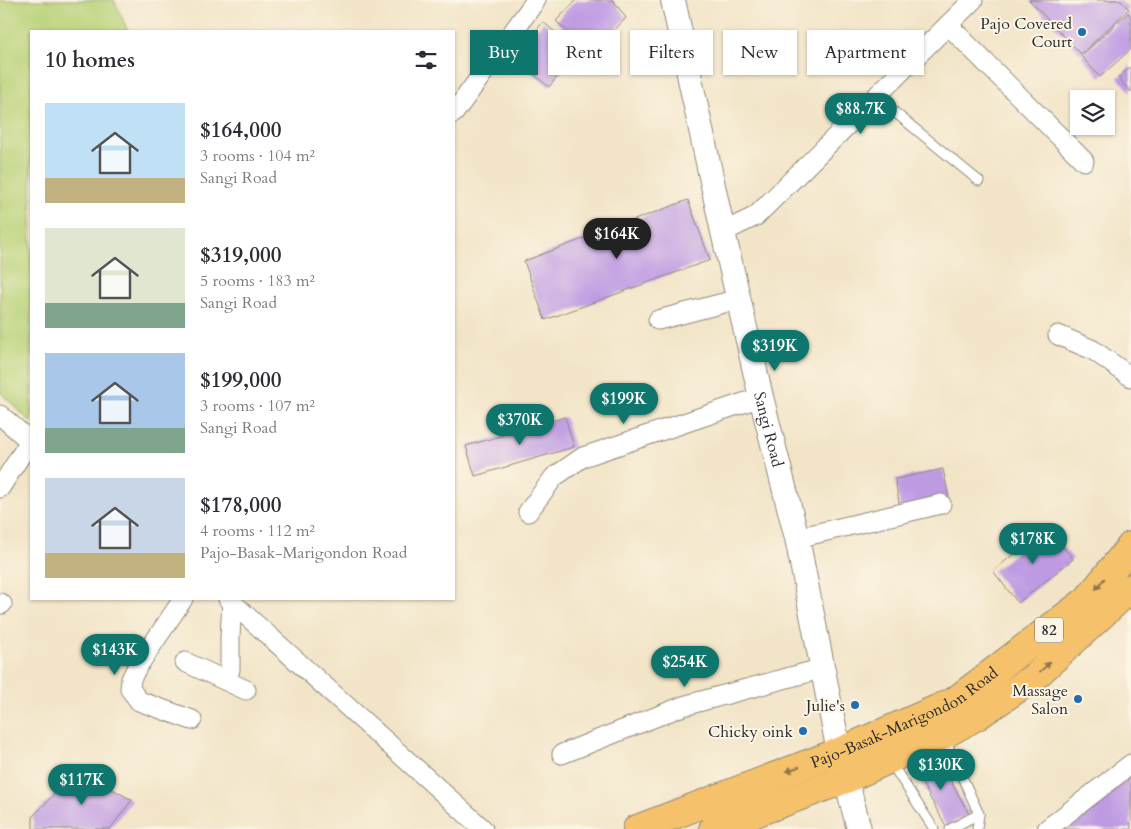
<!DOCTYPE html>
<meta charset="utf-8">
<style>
:root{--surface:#fff;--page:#f2f2f3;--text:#2b2b33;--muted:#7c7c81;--accent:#0f766e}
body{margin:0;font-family:Cardo,serif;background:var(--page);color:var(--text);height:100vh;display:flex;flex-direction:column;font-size:19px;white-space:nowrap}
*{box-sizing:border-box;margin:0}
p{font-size:16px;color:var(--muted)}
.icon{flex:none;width:28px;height:28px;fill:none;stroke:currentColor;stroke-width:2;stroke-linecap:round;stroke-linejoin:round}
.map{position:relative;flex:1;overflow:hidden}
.details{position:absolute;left:30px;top:30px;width:425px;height:570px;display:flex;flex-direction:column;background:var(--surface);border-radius:0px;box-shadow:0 1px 4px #0004}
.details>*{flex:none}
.guide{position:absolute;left:470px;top:30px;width:475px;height:45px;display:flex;gap:10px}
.buttons{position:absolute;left:1070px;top:90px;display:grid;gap:10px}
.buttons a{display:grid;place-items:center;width:45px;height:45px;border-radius:0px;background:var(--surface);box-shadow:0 1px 4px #0004;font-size:25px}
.price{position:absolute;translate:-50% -42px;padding:0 11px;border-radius:18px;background:var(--accent);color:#fff;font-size:16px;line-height:32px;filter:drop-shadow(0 1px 2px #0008)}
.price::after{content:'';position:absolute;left:50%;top:30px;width:15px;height:11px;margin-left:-8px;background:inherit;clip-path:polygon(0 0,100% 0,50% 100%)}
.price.current{background:#222;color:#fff}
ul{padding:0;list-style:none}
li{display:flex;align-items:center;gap:15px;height:125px;padding:0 15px}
li span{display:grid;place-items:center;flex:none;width:140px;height:100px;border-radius:0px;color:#555}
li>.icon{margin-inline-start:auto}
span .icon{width:60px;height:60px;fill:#fffc;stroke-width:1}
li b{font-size:21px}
h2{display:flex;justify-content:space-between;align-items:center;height:60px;padding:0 15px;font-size:21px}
.pill{padding:0 18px;border-radius:0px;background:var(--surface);box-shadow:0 1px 4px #0004;font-size:18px;line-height:45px}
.pill.current{background:var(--accent);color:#fff}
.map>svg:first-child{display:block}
.green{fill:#b8d176;stroke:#727e50}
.building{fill:#be9ae3}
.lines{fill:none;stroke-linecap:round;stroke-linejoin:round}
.service-casing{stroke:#8e8879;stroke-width:11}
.minor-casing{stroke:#8e8879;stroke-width:21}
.tertiary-casing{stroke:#8e8879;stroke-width:26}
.primary-casing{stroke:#8e8879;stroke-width:30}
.service{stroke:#fff;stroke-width:9}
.minor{stroke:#fff;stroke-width:19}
.tertiary{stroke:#fff;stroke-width:24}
.primary{stroke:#f5c16b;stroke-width:28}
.oneway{fill:#90764b}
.poi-dot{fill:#1f6fb2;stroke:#fcf5e5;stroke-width:2}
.labels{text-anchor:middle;stroke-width:4;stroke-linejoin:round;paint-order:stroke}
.shield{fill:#fcf5e5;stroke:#6a6863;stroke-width:1}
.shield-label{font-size:15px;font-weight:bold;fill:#2b2b2b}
.poi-label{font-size:16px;fill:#2b2b2b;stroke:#fcf5e5;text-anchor:end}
.street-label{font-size:16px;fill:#2b2b2b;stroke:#fcf5e5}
</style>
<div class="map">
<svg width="1131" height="829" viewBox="0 0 1131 829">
<rect width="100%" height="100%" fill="#fcf5e5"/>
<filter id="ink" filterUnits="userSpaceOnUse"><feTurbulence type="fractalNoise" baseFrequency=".02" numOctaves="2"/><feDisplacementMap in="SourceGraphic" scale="10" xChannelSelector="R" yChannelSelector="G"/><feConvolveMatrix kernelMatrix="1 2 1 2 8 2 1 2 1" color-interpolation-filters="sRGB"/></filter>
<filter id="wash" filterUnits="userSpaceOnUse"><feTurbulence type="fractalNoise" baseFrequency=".0096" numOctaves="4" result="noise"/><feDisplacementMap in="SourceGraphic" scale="20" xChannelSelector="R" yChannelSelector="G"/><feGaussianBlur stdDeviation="1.12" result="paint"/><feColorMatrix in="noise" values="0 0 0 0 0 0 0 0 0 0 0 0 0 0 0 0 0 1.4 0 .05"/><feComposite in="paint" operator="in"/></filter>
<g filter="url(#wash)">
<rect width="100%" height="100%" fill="#f2e4c7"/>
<polygon class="green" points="0,0 114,0 128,31 31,31 31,422 0,392"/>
<g id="blocks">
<g class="building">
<polygon points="576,0 613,0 626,18 591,54 556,21"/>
<polygon points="1029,0 1120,0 1129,9 1081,54"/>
<polygon points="1128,13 1131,17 1131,49 1100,77 1081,56"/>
<polygon points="543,22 578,51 549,87 514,58"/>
<polygon points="1131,66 1131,92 1118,78"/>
<polygon points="688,200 710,260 545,320 524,261"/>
<polygon points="565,417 574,447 475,476 466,446"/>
<polygon points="943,469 949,498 900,508 895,479"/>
<polygon points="1047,527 1073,559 1018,603 993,571"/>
<polygon points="937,756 969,814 946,826 914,769"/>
<polygon points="78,770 132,800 110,829 33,829 33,816"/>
<polygon points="1131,770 1131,829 1060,829"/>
</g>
</g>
</g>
<g filter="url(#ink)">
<use href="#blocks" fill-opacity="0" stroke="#8e8879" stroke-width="1"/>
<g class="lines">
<g class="service-casing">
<g id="service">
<polyline points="876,97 979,181"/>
<polyline points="944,737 979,814 950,829"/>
<polyline points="891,763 934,829"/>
<polyline points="977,829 979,814"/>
</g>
</g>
<g class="minor-casing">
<g id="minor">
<polyline points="948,25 1084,161"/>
<polyline points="454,113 536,0"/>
<polyline points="723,232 756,216 973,0"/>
<polyline points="658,320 739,299"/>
<polyline points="1058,335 1093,350 1131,377"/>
<polyline points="0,415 31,442"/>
<polyline points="0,488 30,441"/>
<polyline points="528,512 554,477 583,457 761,397"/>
<polyline points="797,538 941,504"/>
<polyline points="183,599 136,669 131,679 130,689 139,701 192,720"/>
<polyline points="228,599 483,829"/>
<polyline points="0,603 2,604"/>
<polyline points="185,662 246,690"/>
<polyline points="227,681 230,669 230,637 232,602"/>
<polyline points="562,754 683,706 824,668"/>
<polyline points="1047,829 1131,764"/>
</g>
</g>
<g class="tertiary-casing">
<g id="tertiary">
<path id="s1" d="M673,0L723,232L761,397L797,538L839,752L859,829"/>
</g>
</g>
<g class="primary-casing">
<g id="primary">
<path id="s2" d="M637,829L839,752L955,701L1087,600L1131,546"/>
<polyline points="713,829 846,779 943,735 977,716 1033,678 1131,588"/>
</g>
</g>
<use href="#service" class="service"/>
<use href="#minor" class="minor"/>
<use href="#tertiary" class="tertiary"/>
<use href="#primary" class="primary"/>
</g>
<defs><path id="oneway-solid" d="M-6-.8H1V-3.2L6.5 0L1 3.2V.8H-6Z" transform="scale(1.25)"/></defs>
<g class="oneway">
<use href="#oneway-solid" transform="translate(1100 584) rotate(129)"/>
<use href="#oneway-solid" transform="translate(1045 667) rotate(-43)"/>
<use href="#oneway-solid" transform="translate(793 769) rotate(159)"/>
</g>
</g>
<g class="poi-dot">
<circle cx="1082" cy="32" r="5"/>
<circle cx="1078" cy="699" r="5"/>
<circle cx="855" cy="705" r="5"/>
<circle cx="803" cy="731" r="5"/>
</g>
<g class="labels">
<rect class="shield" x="1035" y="617.5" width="28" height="25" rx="4"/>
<g class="shield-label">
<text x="1049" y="635">82</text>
</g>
<g class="poi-label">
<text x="1072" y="29">Pajo Covered<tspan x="1072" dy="18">Court</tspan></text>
<text x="1068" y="696">Massage<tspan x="1068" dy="18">Salon</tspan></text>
<text x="845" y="711">Julie's</text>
<text x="793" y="737">Chicky oink</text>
</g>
<g class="street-label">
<text dy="6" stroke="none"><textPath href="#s1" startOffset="440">Sangi Road</textPath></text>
<text dy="6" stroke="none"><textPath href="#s2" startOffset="290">Pajo-Basak-Marigondon Road</textPath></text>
</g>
</g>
</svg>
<div class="buttons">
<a><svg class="icon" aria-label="layers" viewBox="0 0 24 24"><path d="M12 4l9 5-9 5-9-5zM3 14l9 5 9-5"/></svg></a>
</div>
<b class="price" style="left:861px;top:135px">$88.7K</b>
<b class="price current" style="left:617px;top:260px">$164K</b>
<b class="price" style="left:775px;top:372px">$319K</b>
<b class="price" style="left:624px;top:425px">$199K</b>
<b class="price" style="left:520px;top:446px">$370K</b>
<b class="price" style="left:1033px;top:565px">$178K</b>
<b class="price" style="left:115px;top:676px">$143K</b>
<b class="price" style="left:685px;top:688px">$254K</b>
<b class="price" style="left:941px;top:791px">$130K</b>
<b class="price" style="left:82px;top:806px">$117K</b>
<div class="guide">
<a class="pill current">Buy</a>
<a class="pill">Rent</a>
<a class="pill">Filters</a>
<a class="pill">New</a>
<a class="pill">Apartment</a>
</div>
<section class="details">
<h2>10 homes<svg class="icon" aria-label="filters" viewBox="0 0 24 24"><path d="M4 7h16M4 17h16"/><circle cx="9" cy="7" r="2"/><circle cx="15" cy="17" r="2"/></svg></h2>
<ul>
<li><span style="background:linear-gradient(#bfe0f5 75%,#c2b280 0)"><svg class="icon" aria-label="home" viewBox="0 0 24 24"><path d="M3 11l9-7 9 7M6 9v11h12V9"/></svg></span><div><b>$164,000</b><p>3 rooms · 104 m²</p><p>Sangi Road</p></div></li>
<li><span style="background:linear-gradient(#dfe7d0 75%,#7fa58c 0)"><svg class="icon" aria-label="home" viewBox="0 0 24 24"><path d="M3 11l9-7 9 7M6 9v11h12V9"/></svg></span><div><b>$319,000</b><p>5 rooms · 183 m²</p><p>Sangi Road</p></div></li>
<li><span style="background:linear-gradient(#a9c7e8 75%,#7fa58c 0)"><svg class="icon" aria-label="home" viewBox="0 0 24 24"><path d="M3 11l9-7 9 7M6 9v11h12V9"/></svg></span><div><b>$199,000</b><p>3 rooms · 107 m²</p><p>Sangi Road</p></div></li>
<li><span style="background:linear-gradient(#c9d6e8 75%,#c2b280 0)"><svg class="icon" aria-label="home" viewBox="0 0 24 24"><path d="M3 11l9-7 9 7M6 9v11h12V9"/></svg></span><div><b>$178,000</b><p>4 rooms · 112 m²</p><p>Pajo-Basak-Marigondon Road</p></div></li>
</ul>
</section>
</div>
